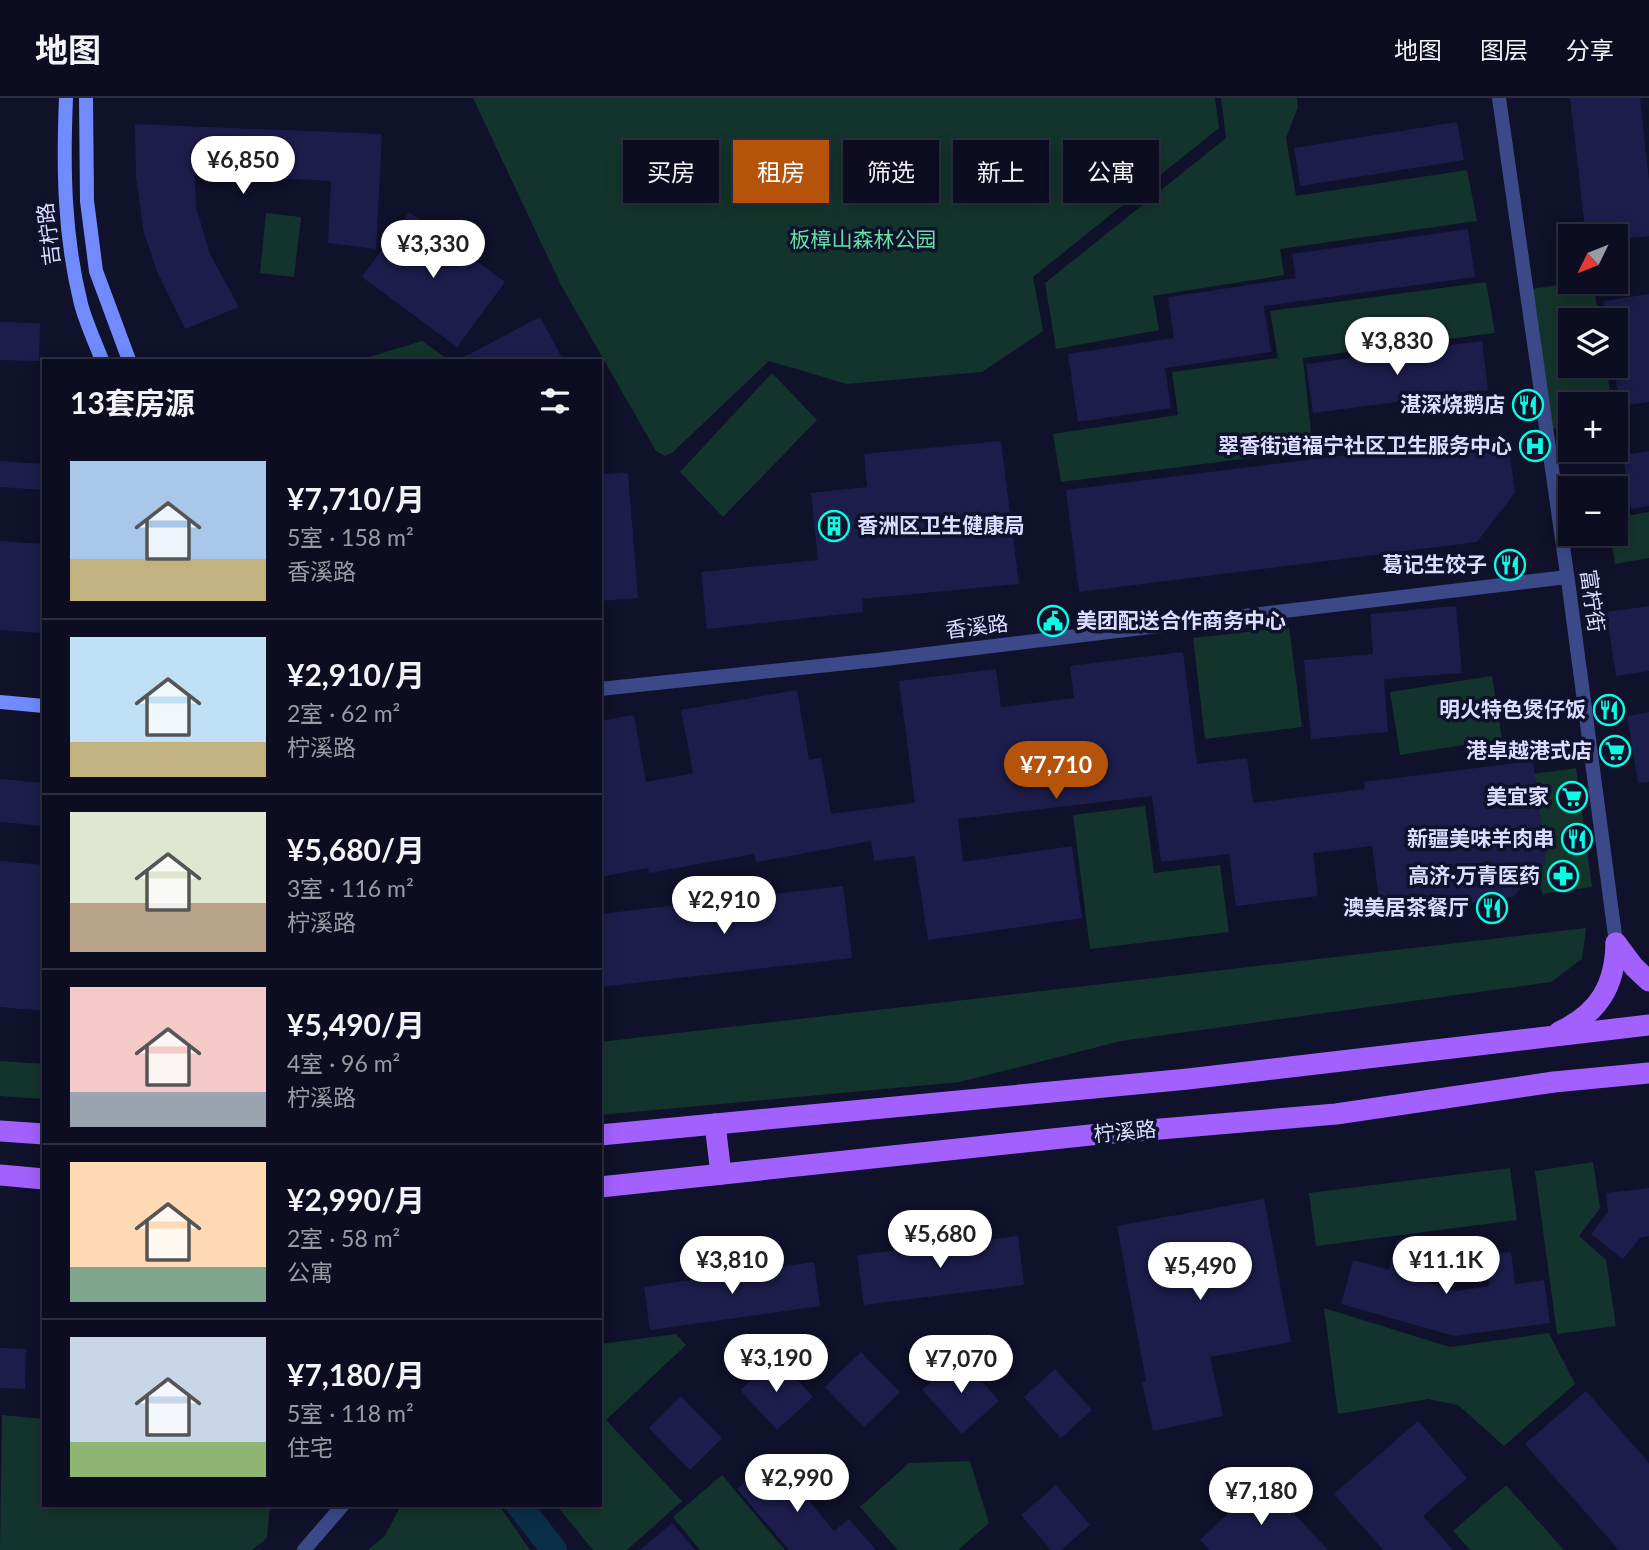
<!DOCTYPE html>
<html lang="zh">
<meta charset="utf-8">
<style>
:root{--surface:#0c0d20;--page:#151629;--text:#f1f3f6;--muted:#9a9ca5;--line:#2c2d3e;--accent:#b45309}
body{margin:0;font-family:Lato,"Noto Sans SC",sans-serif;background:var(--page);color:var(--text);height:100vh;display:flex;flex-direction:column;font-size:26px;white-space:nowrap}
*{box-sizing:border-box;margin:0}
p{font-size:23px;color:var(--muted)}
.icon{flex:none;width:38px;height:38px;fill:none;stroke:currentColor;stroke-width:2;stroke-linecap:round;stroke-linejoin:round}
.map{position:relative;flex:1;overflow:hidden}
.sheet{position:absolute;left:42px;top:261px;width:560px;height:1148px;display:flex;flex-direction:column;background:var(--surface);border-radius:0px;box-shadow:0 4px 18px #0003,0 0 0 2px var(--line)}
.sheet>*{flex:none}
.hud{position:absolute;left:623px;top:42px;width:665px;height:63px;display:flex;gap:14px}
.needle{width:46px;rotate:227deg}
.controls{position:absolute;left:1558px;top:126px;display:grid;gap:14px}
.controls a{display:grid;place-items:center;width:70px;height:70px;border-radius:0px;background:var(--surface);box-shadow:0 4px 18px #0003,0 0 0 2px var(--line);font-size:35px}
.price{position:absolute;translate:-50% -60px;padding:0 16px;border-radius:24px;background:#fff;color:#222;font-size:23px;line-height:46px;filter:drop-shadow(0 2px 4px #0008)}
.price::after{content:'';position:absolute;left:50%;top:42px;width:21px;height:16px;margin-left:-10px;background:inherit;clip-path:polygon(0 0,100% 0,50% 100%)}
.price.on{background:var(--accent);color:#fff}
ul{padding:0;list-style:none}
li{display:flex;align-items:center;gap:21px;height:175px;padding:0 28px}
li+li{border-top:2px solid var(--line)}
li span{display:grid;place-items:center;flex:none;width:196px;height:140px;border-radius:0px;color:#555}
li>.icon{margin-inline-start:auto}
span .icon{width:84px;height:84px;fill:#fffc;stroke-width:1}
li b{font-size:30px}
h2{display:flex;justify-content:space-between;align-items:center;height:84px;padding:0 28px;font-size:30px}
.tag{padding:0 24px;border-radius:0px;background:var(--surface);box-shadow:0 4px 18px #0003,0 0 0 2px var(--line);font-size:24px;line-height:63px}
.tag.on{background:var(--accent);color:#fff}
header{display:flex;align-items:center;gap:42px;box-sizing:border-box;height:98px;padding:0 35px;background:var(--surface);border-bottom:2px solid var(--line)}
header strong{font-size:33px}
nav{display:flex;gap:38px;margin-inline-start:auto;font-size:24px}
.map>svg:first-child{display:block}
.green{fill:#13342c}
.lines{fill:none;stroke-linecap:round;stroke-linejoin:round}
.canal{stroke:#0a2f49;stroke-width:26}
.building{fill:#1c1d4b}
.street{stroke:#3b4989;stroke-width:14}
.secondary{stroke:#718bff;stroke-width:14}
.primary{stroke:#a261ff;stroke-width:21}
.labels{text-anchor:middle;stroke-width:7;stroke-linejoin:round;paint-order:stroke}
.street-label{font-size:21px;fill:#daddff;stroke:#10112a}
.park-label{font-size:21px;fill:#63e2a7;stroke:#10112a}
.poi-label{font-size:21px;font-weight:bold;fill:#daddff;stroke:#10112a;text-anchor:end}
</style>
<header>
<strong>地图</strong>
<nav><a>地图</a><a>图层</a><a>分享</a></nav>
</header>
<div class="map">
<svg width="1649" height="1452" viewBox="0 0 1649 1452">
<rect width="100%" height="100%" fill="#10112a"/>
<g class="green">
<polygon points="473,0 1215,0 1219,30 1033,179 1043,233 982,274 847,286 769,263 672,355 665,358 656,353 561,187"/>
<polygon points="1221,0 1297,0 1298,9 1286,40 1296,98 1467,72 1477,123 1280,151 1284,177 1153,198 1159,232 1056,251 1045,185 1226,40"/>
<polygon points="266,115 301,119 294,179 260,175"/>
<polygon points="1486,184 1495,235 1303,260 1313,352 1061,384 1053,336 1178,317 1172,274 1278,260 1270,213"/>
<polygon points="1578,184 1593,184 1599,222 1570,222 1570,268 1606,268 1612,306 1570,306 1570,329 1552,331 1531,191"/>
<polygon points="422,243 449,262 359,262"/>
<polygon points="772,275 817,322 723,419 680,374"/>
<polygon points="1649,414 1649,460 1615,466 1610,436 1615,436 1615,420"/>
<polygon points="1289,529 1302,629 1205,641 1193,540"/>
<polygon points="1492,578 1502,641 1400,657 1390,594"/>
<polygon points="1576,670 1592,789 1542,796 1526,677"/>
<polygon points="1145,708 1154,775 1220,767 1229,834 1090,851 1073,717"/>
<polygon points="1586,830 1582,861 1551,884 1121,943 960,984 600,1017 600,944"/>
<polygon points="0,963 44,966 44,1001 0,998"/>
<polygon points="1593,1064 1600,1110 1579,1138 1606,1162 1616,1228 1557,1236 1535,1073"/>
<polygon points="1510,1070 1517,1122 1316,1148 1309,1095"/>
<polygon points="1324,1210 1450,1249 1549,1235 1575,1286 1504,1348 1458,1307 1428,1301 1338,1316"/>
<polygon points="676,1236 686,1247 606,1322 682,1403 627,1452 593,1452 556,1407 600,1407 600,1246"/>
<polygon points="2,1317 44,1321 44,1407 270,1407 267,1440 252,1452 0,1452"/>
<polygon points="970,1363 989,1425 958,1452 898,1452 860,1409 909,1365"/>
<polygon points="722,1377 785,1452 700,1452 673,1419"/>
<polygon points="1506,1387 1564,1452 1470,1452 1453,1433"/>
<polygon points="401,1407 499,1407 530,1452 368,1452 385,1438"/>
</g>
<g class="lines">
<polyline class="canal" points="519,1407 554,1452"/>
</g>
<g class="building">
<polygon points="1570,0 1640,0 1649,82 1649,138 1615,142 1615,138 1586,138"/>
<polygon points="1457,24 1464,62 1300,88 1294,50"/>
<polygon points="135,26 382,36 376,151 328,145 331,83 195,76 196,109 210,156 239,209 185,231 157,173 144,135 136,80"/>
<polygon points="409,114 505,184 457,249 362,179"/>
<polygon points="1468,131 1475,179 1264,208 1271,254 1165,270 1171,310 1078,324 1068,256 1174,240 1168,199 1296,180 1292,156"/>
<polygon points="1649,196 1649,304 1620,308 1615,277 1615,222 1607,222 1604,203"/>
<polygon points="540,219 563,262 458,262"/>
<polygon points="0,224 40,225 39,263 0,262"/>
<polygon points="1482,243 1488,292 1313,315 1306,266"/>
<polygon points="1507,337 1515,395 1477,444 1079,494 1066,392"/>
<polygon points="1001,343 1019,486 862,501 863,514 707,531 701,474 818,462 811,395 867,389 864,356"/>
<polygon points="1649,353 1649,408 1631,411 1623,357"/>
<polygon points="0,363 44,366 44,392 0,389"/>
<polygon points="628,375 638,500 600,503 600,376"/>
<polygon points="0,443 44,446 44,535 0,532"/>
<polygon points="1456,508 1462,575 1384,581 1388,634 1311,641 1304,562 1373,556 1370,516"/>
<polygon points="1649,508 1649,573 1616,578 1606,514"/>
<polygon points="1183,554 1197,666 1247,660 1253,705 1365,691 1364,684 1533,663 1546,763 1513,799 1381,816 1372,748 1313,755 1318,798 1236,808 1229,756 1161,764 1152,698 958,721 963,764 1072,748 1082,820 928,842 915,758 874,763 871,743 756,764 754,756 649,775 648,770 600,779 600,623 634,617 646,684 693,675 681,612 797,592 809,662 821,660 831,716 915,705 899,583 996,571 1001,609 1074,600 1070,568"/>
<polygon points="1649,614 1649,684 1638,685 1627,618"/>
<polygon points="0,681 44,685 44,728 0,724"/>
<polygon points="0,763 44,767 44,913 0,909"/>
<polygon points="843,788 852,860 600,889 600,816"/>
<polygon points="1649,1090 1649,1138 1640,1140 1623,1161 1591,1136 1608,1114 1606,1095"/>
<polygon points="1264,1101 1291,1244 1210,1259 1223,1318 1153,1333 1142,1284 1146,1283 1117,1128"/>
<polygon points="1018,1138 1024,1187 864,1207 857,1157"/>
<polygon points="1397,1142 1425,1150 1416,1181 1457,1193 1489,1188 1485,1157 1511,1154 1515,1186 1544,1182 1550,1225 1454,1238 1341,1206 1353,1162 1389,1172"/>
<polygon points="814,1164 820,1208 650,1232 644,1189"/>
<polygon points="0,1250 26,1251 25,1291 0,1290"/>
<polygon points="861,1254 900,1294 864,1329 825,1289"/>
<polygon points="960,1258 999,1303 962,1336 922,1292"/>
<polygon points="776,1259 813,1299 777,1332 740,1292"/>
<polygon points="1055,1271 1092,1312 1061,1340 1024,1299"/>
<polygon points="1586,1293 1649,1365 1649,1452 1619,1452 1525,1346"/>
<polygon points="681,1298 722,1340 690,1372 649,1330"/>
<polygon points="1418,1323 1467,1380 1423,1418 1453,1452 1383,1452 1334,1396"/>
<polygon points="774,1360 834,1433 849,1421 876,1452 789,1452 737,1391"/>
<polygon points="1263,1383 1328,1452 1209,1452 1200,1442"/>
<polygon points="1056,1387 1090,1427 1061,1452 1051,1452 1021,1417"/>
<polygon points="672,1425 695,1452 640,1452"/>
</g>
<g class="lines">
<g class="street">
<polyline points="1499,0 1569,490 1616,845"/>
<polyline points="600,591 877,562 1567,479"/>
<polyline points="304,1452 343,1407"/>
</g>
<g class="secondary">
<path d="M66,0C63,70 64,138 81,206C86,225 95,244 102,262"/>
<polyline points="86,0 87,103 96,173 129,262"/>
<polyline points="0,604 44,608"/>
</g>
<g class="primary">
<polyline points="1616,845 1634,869 1649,883"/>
<path d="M1559,934C1599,915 1615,888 1616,845"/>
<polyline points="715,1026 721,1076"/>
<polyline points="0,1033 44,1036"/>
<polyline points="600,1037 1188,981 1649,927"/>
<polyline points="0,1077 44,1081"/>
<polyline points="600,1089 1090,1037 1336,1016 1554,984 1649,975"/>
</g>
</g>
<defs>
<g id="restaurant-ring" transform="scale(1.575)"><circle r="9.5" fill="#10112a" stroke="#06ffe3" stroke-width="1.5"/><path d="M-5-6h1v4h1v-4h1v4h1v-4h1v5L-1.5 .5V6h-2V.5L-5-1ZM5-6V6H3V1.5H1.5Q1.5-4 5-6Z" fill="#06ffe3"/></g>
<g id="hospital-ring" transform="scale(1.575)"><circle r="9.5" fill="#10112a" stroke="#06ffe3" stroke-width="1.5"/><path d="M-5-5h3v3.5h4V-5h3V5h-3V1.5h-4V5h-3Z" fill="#06ffe3"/></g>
<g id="building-ring" transform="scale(1.575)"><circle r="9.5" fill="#10112a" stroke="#06ffe3" stroke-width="1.5"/><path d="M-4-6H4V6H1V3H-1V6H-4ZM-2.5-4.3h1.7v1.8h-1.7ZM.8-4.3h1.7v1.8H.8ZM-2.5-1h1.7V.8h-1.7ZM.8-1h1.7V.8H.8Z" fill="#06ffe3"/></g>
<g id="civic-ring" transform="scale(1.575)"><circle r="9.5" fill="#10112a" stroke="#06ffe3" stroke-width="1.5"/><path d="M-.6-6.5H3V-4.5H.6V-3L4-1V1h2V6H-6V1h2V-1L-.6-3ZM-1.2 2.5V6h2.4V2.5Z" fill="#06ffe3"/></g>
<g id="supermarket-ring" transform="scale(1.575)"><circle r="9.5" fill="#10112a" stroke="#06ffe3" stroke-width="1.5"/><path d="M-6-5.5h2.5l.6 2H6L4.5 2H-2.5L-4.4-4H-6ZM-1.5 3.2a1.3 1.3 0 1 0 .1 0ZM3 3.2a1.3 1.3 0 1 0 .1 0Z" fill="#06ffe3"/></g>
<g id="pharmacy-ring" transform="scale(1.575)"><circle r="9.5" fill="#10112a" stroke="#06ffe3" stroke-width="1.5"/><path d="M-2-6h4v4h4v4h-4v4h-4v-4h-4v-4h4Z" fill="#06ffe3"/></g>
</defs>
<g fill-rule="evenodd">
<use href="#restaurant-ring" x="1528" y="307"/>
<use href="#hospital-ring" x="1535" y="348"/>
<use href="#building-ring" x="834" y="428"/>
<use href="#restaurant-ring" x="1510" y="467"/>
<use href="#civic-ring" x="1053" y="523"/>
<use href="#restaurant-ring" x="1609" y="612"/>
<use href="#supermarket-ring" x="1615" y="653"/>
<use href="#supermarket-ring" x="1572" y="699"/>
<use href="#restaurant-ring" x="1577" y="741"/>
<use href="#pharmacy-ring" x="1563" y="778"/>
<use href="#restaurant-ring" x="1492" y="810"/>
</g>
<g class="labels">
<g class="street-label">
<text transform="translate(49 136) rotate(-97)" y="7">吉柠路</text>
<text transform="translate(1592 503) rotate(82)" y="7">富柠街</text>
<text transform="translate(977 529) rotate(-7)" y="7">香溪路</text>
<text transform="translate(1125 1034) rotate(-5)" y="7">柠溪路</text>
</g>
<g class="park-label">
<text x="863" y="149">板樟山森林公园</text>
</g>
<g class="poi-label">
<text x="1505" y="314">湛深烧鹅店</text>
<text x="1512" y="355">翠香街道福宁社区卫生服务中心</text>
<text x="857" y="435" text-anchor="start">香洲区卫生健康局</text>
<text x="1487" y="474">葛记生饺子</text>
<text x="1076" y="530" text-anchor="start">美团配送合作商务中心</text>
<text x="1586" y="619">明火特色煲仔饭</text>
<text x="1592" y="660">港卓越港式店</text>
<text x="1549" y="706">美宜家</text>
<text x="1554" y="748">新疆美味羊肉串</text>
<text x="1540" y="785">高济·万青医药</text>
<text x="1469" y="817">澳美居茶餐厅</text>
</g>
</g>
</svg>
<div class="controls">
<a><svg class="needle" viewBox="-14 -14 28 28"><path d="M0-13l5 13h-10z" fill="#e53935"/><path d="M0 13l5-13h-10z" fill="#9a9ca5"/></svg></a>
<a><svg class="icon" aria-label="layers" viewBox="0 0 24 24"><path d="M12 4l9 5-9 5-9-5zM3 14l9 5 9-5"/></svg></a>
<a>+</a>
<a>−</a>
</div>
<b class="price" style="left:243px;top:98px">¥6,850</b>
<b class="price" style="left:433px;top:182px">¥3,330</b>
<b class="price" style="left:1397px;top:279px">¥3,830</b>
<b class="price on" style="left:1056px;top:703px">¥7,710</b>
<b class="price" style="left:724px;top:838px">¥2,910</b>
<b class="price" style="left:940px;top:1172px">¥5,680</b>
<b class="price" style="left:732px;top:1198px">¥3,810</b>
<b class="price" style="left:1446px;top:1198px">¥11.1K</b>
<b class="price" style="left:1200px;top:1204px">¥5,490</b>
<b class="price" style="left:776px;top:1296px">¥3,190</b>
<b class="price" style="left:961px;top:1297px">¥7,070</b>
<b class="price" style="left:797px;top:1416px">¥2,990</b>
<b class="price" style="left:1261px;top:1429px">¥7,180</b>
<div class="hud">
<a class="tag">买房</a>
<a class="tag on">租房</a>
<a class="tag">筛选</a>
<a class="tag">新上</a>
<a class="tag">公寓</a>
</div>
<section class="sheet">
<h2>13套房源<svg class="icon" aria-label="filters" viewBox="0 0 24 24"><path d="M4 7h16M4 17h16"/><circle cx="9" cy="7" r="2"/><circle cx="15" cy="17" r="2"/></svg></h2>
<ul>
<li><span style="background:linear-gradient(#a9c7e8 70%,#c2b280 0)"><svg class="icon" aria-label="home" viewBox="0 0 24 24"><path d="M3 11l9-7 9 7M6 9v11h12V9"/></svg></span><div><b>¥7,710/月</b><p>5室 · 158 m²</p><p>香溪路</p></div></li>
<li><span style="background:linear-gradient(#bfe0f5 75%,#c2b280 0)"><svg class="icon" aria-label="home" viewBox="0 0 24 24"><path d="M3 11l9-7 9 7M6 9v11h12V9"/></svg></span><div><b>¥2,910/月</b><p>2室 · 62 m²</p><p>柠溪路</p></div></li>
<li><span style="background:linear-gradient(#dfe7d0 65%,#b9a48a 0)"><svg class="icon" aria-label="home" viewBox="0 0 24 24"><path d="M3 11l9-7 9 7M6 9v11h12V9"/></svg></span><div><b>¥5,680/月</b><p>3室 · 116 m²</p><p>柠溪路</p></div></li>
<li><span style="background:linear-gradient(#f6c9c9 75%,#9aa5b1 0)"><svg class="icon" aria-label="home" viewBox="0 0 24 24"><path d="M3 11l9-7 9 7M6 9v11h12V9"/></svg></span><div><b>¥5,490/月</b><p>4室 · 96 m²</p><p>柠溪路</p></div></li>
<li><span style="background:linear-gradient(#ffd9b3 75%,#7fa58c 0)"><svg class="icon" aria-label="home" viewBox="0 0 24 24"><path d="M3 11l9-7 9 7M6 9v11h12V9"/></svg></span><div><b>¥2,990/月</b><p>2室 · 58 m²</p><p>公寓</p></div></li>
<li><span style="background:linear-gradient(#c9d6e8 75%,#8fb573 0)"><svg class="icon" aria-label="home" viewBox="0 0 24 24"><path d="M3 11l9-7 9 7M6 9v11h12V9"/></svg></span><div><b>¥7,180/月</b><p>5室 · 118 m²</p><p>住宅</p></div></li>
</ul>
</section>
</div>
